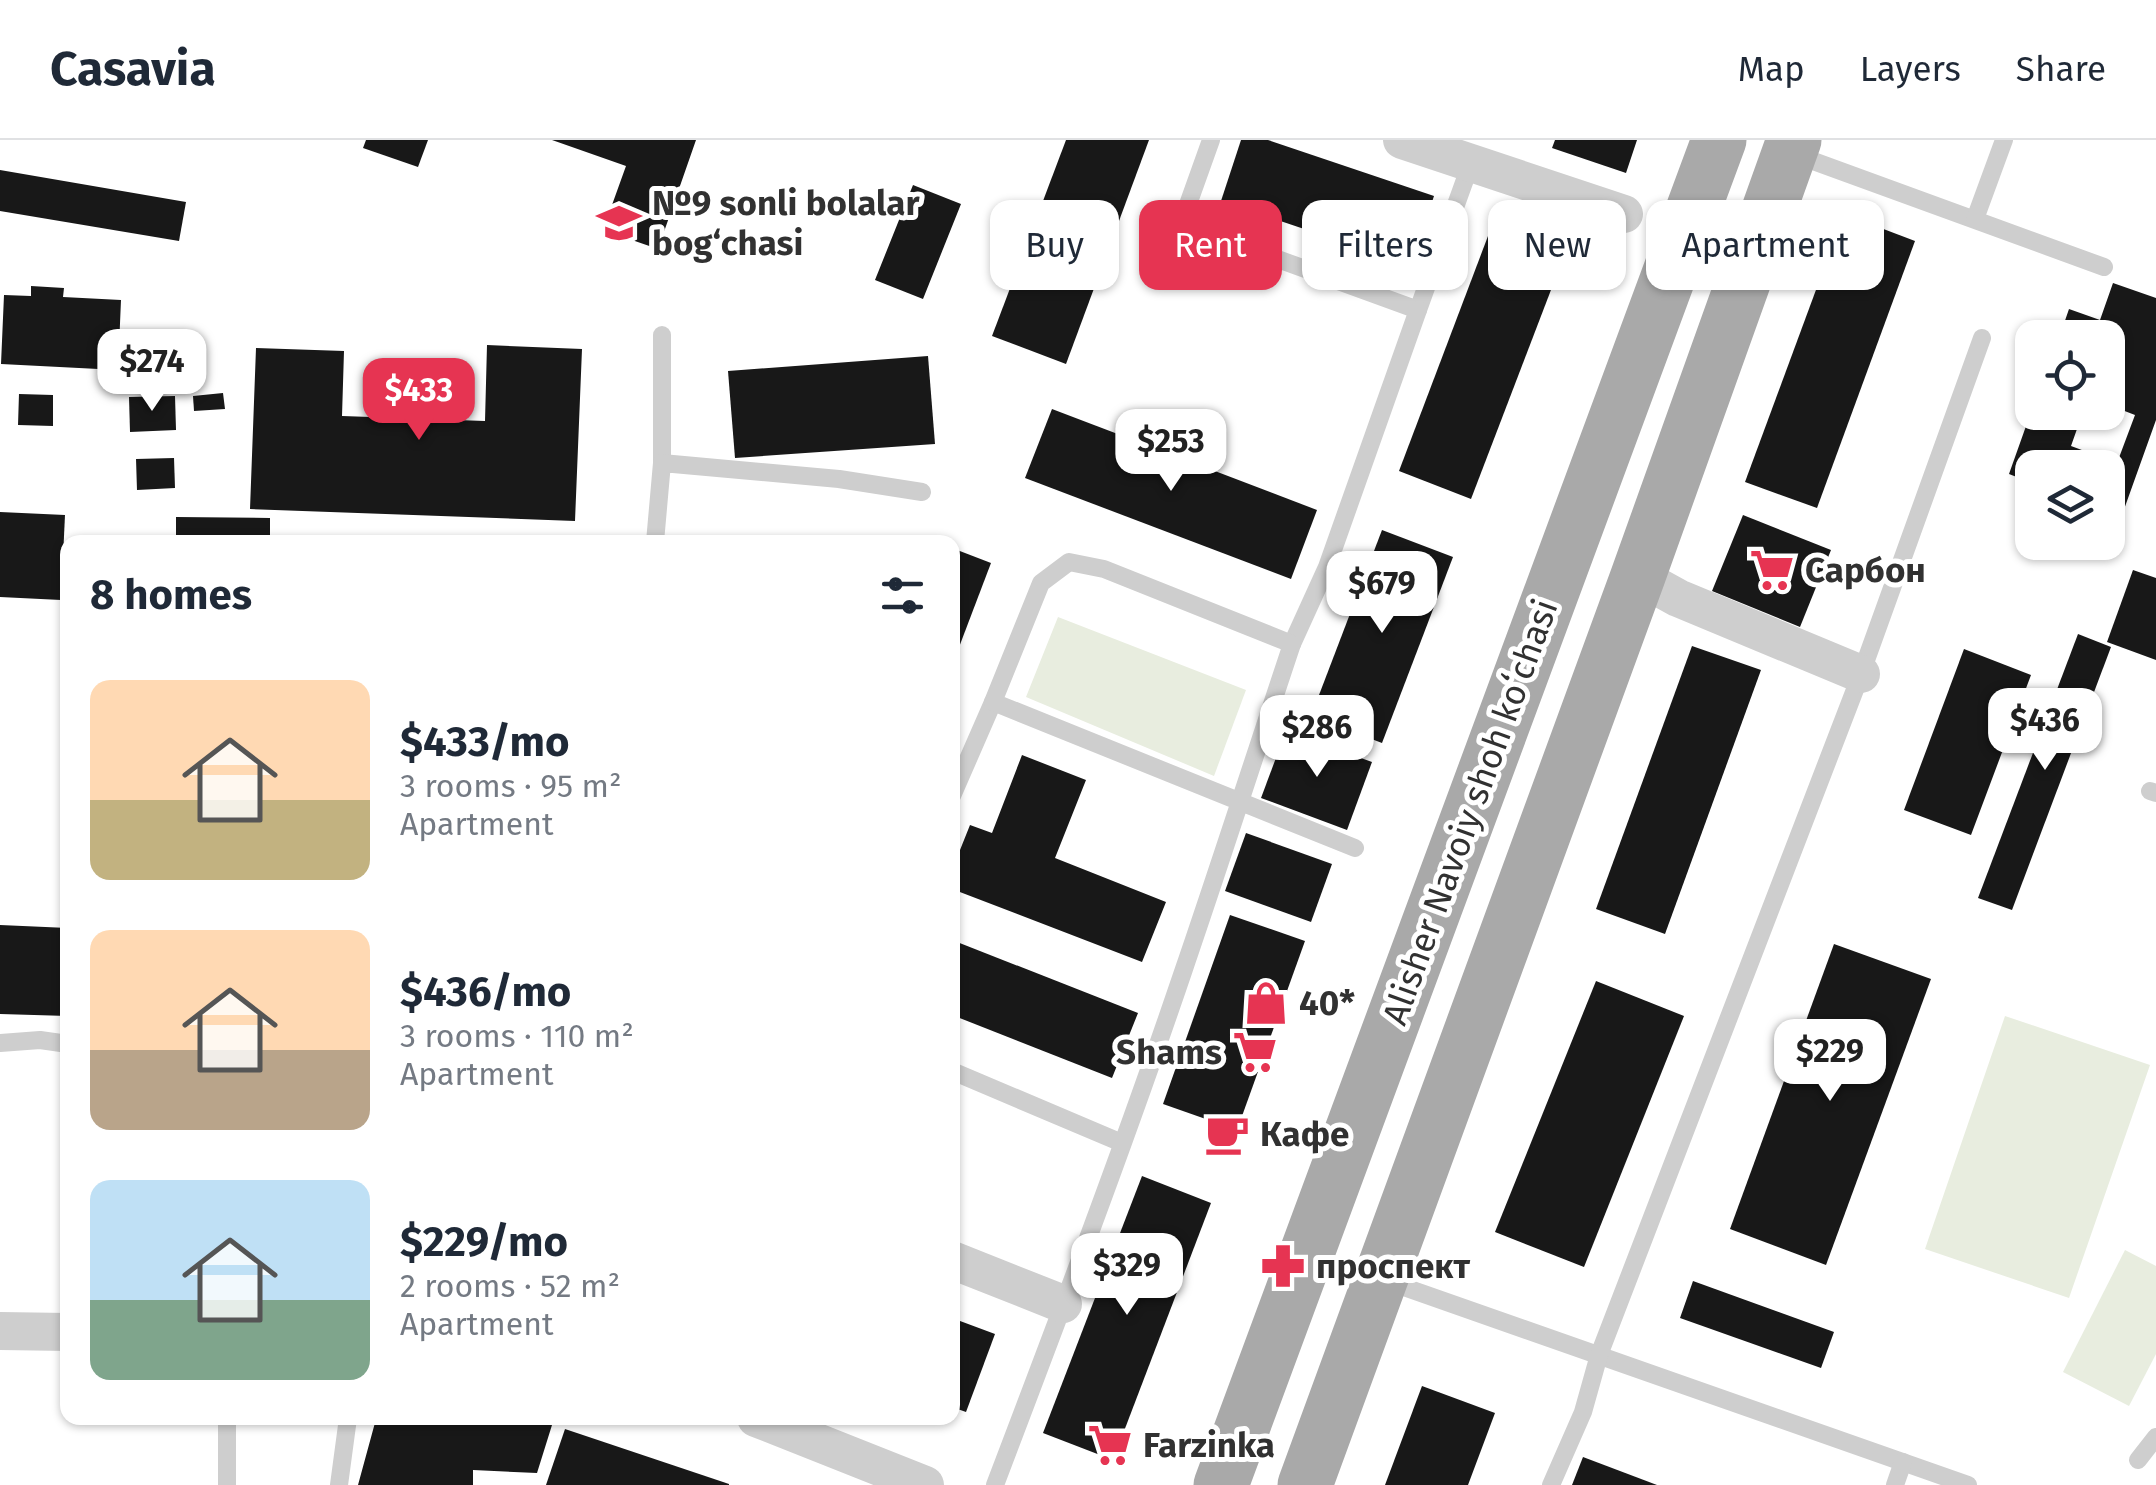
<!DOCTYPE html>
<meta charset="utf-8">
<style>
:root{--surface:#fff;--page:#f2f2f3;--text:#1f2937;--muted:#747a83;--line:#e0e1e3;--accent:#e63452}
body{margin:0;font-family:"Fira Sans",sans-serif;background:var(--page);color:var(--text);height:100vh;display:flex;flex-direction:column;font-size:38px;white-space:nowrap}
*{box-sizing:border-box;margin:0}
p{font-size:32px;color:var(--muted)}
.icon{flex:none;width:55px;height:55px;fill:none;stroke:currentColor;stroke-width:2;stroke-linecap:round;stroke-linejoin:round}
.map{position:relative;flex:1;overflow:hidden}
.drawer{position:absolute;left:60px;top:395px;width:900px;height:890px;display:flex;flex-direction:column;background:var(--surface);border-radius:20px;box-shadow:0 2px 8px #0004}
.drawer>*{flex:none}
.top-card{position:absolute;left:990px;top:60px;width:950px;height:90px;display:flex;gap:20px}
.buttons{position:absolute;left:2015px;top:180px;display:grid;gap:20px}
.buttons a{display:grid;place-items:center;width:110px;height:110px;border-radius:20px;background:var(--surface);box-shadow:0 2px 8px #0004;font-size:50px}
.price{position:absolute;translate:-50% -85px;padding:0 22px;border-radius:20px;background:#fff;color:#222;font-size:32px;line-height:65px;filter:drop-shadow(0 2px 5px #0008)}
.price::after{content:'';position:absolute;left:50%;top:60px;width:30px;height:22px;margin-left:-15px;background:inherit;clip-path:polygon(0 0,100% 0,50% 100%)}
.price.on{background:var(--accent);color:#fff}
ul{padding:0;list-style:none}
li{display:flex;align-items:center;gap:30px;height:250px;padding:0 30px}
li span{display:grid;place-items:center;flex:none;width:280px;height:200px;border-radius:20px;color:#555}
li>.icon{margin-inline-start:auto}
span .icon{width:120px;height:120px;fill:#fffc;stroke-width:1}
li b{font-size:42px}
h2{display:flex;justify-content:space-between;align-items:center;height:120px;padding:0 30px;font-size:42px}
.pill{padding:0 35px;border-radius:20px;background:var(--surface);box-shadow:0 2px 8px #0004;font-size:35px;line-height:90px}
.pill.on{background:var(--accent);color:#fff}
header{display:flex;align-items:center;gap:60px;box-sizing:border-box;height:140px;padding:0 50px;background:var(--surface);border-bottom:2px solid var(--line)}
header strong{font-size:48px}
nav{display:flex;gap:55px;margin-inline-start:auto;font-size:35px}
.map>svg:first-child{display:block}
.green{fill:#e8eddf}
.building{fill:#181818}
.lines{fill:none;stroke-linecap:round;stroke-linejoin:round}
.lane{stroke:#cecece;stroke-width:18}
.street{stroke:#cecece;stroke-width:38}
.primary{stroke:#a9a9a9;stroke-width:55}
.labels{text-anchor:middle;stroke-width:10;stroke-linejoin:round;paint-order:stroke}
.poi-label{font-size:35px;font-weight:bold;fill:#313131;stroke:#fff;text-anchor:start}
.street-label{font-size:35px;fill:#313131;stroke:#fff}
</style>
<header>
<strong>Casavia</strong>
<nav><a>Map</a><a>Layers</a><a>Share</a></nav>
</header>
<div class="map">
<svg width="2156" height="1345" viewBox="0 0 2156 1345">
<rect width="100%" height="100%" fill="#fff"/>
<g class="green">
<polygon points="1058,477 1246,550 1214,636 1026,557"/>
<polygon points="2005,876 2150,925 2069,1158 1925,1109"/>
<polygon points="2125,1110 2156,1126 2156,1214 2129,1266 2063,1232"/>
</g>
<g class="building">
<polygon points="366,0 428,0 418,27 363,8"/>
<polygon points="552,0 696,0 658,109 603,90 626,26"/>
<polygon points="1066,0 1149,0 1066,224 992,196"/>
<polygon points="1241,0 1268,0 1434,56 1411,125 1221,61"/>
<polygon points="1555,0 1637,0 1626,33 1552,8"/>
<polygon points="0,30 186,62 179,101 0,71"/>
<polygon points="913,45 961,64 923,159 875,140"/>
<polygon points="1499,67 1572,95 1471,359 1399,331"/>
<polygon points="1844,74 1915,101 1817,368 1745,342"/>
<polygon points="2113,143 2156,158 2156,280 2122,375 2108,370 2108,328 2032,328 2032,343 2009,334 2031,272 2083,272 2071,306 2117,323 2135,275 2109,265 2120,235 2108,231 2108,198 2059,198 2069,169 2100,180"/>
<polygon points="31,146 64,148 63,157 121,160 118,230 1,224 4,155 31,156"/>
<polygon points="487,205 582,209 575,381 250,369 256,208 344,211 342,276 485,281"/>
<polygon points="928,216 935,304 735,318 728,231"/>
<polygon points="223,253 225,269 194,271 193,256"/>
<polygon points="19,254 53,255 53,286 18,285"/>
<polygon points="175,256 176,290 130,292 129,257"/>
<polygon points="1052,269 1317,370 1291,439 1025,338"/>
<polygon points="174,318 175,348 137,350 136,319"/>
<polygon points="0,372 65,375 61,460 0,457"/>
<polygon points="1743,375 1831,410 1800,487 1712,451"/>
<polygon points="176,377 270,378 270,402 176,402"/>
<polygon points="1382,390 1453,417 1382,603 1311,576"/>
<polygon points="952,408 991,423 953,523 952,523"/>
<polygon points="2133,430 2156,438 2156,520 2107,502"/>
<polygon points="2078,494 2111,507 2012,770 1978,758"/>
<polygon points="1692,506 1761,530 1665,794 1596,769"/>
<polygon points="1964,509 2031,535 1971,695 1904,670"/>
<polygon points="1286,591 1372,622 1347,690 1261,658"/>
<polygon points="1022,615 1086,640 1055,718 1166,762 1142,822 952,749 952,730 970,685 992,693"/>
<polygon points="1246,693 1332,724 1311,782 1225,751"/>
<polygon points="1230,775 1305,801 1237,990 1163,964"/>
<polygon points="0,785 68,788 68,876 0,874"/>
<polygon points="952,800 1138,873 1112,938 952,875"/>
<polygon points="1834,804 1931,839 1826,1125 1730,1089"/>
<polygon points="1596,841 1684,876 1584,1127 1495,1092"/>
<polygon points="1142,1036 1211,1063 1113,1320 1043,1293"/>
<polygon points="1693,1141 1834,1192 1821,1228 1680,1178"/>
<polygon points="952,1178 995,1194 966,1272 952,1267"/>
<polygon points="1422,1246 1495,1273 1468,1345 1385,1345"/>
<polygon points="376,1279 552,1285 537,1333 473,1330 473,1345 358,1345"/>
<polygon points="565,1289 729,1344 729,1345 546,1345"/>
<polygon points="1583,1317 1657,1345 1572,1345"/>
</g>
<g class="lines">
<g class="lane">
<polyline points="1211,0 1181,84 1418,170 1471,23"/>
<polyline points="1794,14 2104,127"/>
<polyline points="1975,79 2004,0"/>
<polyline points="662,195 662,323"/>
<polyline points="655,402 662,323 839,339 922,352"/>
<polyline points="1292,504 1327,427 1418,170"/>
<polyline points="2150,651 2156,653"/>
<polyline points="952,656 993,562"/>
<polyline points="0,903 40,900 68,904"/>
<polyline points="952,931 1122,1003"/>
<polyline points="1384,1140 1968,1345"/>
<polyline points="227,1278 227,1345"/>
<polyline points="2138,1320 2156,1297"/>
<polyline points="339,1345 348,1278"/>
<path d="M995,1345C1060,1174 1125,1003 1184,829C1221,721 1256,612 1292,504L1104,429L1069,422L1041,443L993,562L1355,708"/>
<polyline points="1551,1345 1583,1272 1599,1215 1861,534 1982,198"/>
<polyline points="1895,1345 1903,1322"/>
</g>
<g class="street">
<polyline points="1402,0 1624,74"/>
<polyline points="1638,436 1678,458 1861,534"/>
<polyline points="952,1120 1063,1164"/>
<polyline points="0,1191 68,1192"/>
<polyline points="756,1278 925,1345"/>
</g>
<g class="primary">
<polyline points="1221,1345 1719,0"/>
<polyline points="1305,1345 1638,436 1794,0"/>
</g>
</g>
<defs>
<g id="school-bare" transform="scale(3.45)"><path d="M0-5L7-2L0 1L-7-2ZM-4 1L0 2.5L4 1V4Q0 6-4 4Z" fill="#e63452" stroke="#fff" stroke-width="2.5" paint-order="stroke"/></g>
<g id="supermarket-bare" transform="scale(3.45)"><path d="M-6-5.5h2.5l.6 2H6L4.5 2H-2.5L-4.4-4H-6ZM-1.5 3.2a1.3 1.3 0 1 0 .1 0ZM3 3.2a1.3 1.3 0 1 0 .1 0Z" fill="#e63452" stroke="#fff" stroke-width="2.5" paint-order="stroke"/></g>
<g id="shop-bare" transform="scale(3.45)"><path d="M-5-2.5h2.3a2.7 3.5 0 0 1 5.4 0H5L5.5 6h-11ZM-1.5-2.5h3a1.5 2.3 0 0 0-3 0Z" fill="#e63452" stroke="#fff" stroke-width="2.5" paint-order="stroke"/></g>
<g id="cafe-bare" transform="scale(3.45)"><path d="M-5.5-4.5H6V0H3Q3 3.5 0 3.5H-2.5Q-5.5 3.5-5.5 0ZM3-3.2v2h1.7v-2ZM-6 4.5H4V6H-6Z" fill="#e63452" stroke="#fff" stroke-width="2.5" paint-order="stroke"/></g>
<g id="pharmacy-bare" transform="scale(3.45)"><path d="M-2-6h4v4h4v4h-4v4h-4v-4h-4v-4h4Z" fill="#e63452" stroke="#fff" stroke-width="2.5" paint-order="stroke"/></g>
</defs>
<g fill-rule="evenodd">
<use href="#school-bare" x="619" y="83"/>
<use href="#supermarket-bare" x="1772" y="430"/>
<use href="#shop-bare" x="1266" y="863"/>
<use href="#supermarket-bare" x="1255" y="912"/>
<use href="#cafe-bare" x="1227" y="994"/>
<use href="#pharmacy-bare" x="1283" y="1126"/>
<use href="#supermarket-bare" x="1110" y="1305"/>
</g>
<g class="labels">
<g class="poi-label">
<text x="652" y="75">№9 sonli bolalar<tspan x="652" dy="40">bog‘chasi</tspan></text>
<text x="1805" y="442">Сарбон</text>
<text x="1299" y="875">40*</text>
<text x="1222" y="924" text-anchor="end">Shams</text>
<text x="1260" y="1006">Кафе</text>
<text x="1316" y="1138">проспект</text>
<text x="1143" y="1317">Farzinka</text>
</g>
<g class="street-label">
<text transform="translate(1470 672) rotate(-70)" y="12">Alisher Navoiy shoh koʻchasi</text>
</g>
</g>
</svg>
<div class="buttons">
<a><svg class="icon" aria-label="locate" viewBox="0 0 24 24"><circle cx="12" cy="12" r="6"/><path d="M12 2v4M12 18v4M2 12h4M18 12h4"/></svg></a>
<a><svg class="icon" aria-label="layers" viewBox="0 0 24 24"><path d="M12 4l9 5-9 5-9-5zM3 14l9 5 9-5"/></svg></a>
</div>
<b class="price" style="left:152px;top:274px">$274</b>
<b class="price on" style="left:419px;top:303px">$433</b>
<b class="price" style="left:1171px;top:354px">$253</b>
<b class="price" style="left:1382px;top:496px">$679</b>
<b class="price" style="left:2045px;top:633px">$436</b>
<b class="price" style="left:1317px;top:640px">$286</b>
<b class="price" style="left:1830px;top:964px">$229</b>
<b class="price" style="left:1127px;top:1178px">$329</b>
<div class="top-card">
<a class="pill">Buy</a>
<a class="pill on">Rent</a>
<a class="pill">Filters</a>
<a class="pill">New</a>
<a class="pill">Apartment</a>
</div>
<section class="drawer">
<h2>8 homes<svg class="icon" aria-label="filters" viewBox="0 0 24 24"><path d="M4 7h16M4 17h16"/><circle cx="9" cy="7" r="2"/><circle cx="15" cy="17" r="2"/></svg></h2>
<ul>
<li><span style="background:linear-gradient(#ffd9b3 60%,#c2b280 0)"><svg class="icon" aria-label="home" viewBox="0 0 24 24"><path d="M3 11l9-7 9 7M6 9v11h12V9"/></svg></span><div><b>$433/mo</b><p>3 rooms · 95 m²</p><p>Apartment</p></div></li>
<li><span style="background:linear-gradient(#ffd9b3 60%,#b9a48a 0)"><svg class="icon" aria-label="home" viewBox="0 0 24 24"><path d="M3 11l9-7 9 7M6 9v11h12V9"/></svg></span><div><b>$436/mo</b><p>3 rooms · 110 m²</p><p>Apartment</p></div></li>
<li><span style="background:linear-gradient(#bfe0f5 60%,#7fa58c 0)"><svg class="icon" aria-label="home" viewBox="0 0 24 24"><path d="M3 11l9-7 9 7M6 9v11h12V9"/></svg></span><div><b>$229/mo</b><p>2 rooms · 52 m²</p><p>Apartment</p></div></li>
</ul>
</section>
</div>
